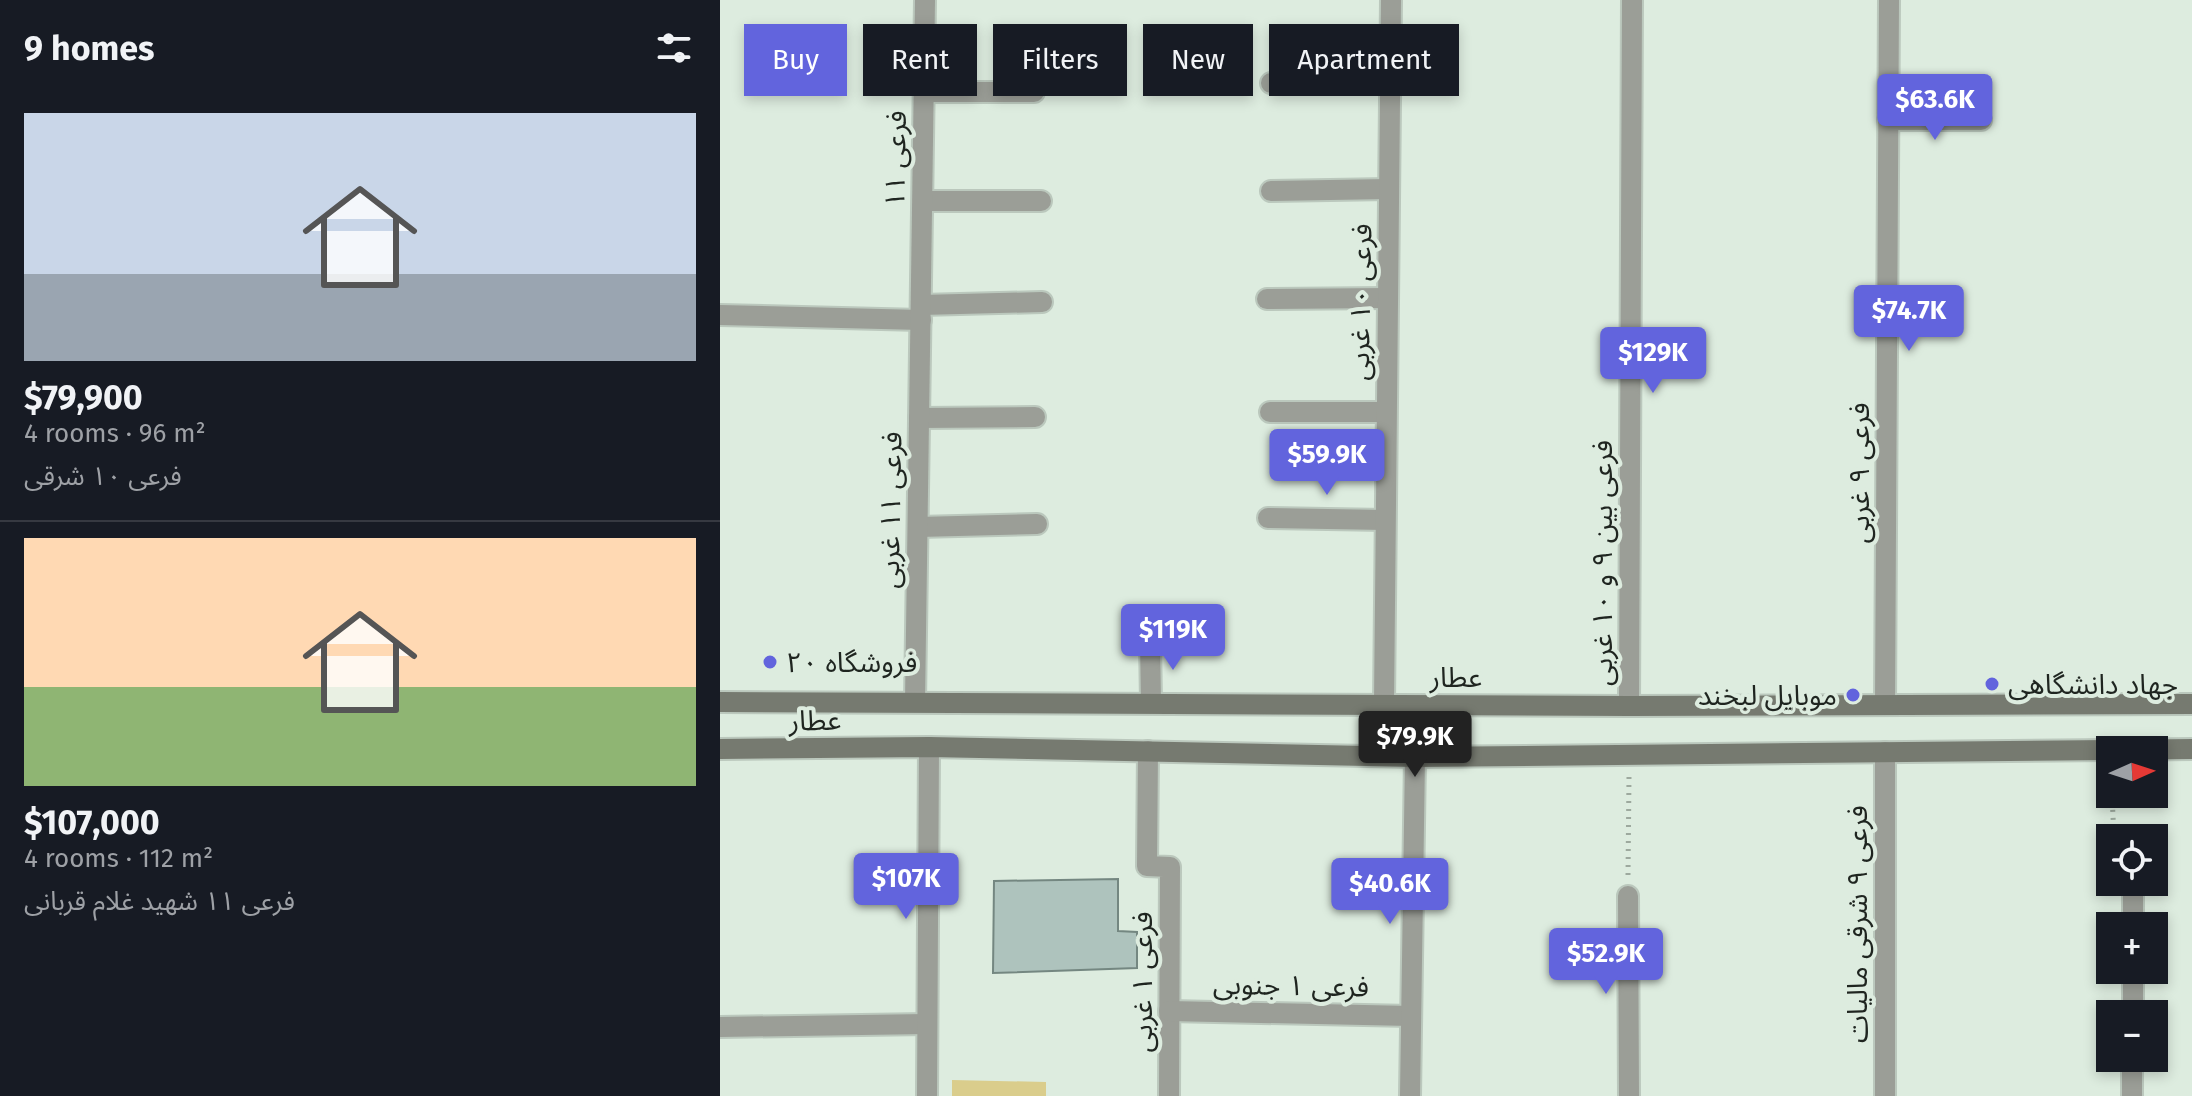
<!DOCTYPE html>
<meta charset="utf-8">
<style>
:root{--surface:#171b24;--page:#20242c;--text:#f1f3f6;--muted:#9ea1a6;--line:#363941;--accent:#6264dd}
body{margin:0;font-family:"Fira Sans","Noto Sans Arabic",sans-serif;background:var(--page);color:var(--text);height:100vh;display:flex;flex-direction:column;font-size:30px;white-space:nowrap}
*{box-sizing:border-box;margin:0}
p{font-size:26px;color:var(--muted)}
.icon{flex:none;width:44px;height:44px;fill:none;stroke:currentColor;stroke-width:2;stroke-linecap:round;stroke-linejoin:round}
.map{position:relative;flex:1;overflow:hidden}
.side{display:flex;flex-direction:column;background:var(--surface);width:720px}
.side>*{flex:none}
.banner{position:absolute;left:24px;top:24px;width:760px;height:72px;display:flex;gap:16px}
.needle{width:52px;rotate:87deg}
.fabs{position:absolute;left:1376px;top:736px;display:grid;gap:16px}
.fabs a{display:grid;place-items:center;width:72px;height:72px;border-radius:0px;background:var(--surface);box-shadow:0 4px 12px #0003;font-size:40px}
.price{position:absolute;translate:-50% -68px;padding:0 18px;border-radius:8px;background:var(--accent);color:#fff;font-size:26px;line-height:52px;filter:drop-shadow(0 2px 4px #0008)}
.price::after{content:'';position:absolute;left:50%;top:48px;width:24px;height:18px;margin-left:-12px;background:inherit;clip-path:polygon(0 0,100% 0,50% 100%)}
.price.active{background:#222;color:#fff}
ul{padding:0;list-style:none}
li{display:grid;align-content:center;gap:16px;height:424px;padding:0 24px}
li+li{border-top:2px solid var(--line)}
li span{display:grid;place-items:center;height:248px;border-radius:0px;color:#555}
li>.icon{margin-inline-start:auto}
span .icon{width:144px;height:144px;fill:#fffc;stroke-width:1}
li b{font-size:34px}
h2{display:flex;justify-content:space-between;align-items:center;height:96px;padding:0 24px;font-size:34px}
.tag{padding:0 28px;border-radius:0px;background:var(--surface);box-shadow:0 4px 12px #0003;font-size:28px;line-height:72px}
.tag.active{background:var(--accent);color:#fff}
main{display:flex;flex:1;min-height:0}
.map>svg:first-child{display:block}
.green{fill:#dacd8c}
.building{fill:#aec3bd;stroke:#748781;stroke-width:2}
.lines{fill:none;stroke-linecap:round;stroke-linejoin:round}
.minor-casing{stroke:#bbc8bd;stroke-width:24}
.secondary-casing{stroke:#bbc8bd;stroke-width:24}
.path{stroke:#9da99e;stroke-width:5;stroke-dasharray:2 6;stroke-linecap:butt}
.minor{stroke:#9b9e97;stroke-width:20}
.secondary{stroke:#767a70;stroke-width:20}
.poi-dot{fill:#6264dd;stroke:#ddecdf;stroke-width:3}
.labels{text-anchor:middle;stroke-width:8;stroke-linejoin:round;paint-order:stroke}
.street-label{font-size:28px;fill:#1f2520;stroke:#ddecdf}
.poi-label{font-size:28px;fill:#1f2520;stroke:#ddecdf;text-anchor:start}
</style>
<main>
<section class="side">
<h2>9 homes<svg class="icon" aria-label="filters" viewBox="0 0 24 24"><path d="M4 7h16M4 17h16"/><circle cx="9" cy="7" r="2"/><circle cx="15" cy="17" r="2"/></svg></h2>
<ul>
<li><span style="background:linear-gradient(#c9d6e8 65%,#9aa5b1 0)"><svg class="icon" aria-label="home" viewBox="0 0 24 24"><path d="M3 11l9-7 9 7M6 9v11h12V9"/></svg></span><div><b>$79,900</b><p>4 rooms · 96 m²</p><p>فرعی ۱۰ شرقی</p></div></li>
<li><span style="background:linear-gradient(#ffd9b3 60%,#8fb573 0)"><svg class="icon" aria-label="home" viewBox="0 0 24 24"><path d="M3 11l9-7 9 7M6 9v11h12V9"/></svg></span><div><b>$107,000</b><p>4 rooms · 112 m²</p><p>فرعی ۱۱ شهید غلام قربانی</p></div></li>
</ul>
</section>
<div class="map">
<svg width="1472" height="1096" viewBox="0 0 1472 1096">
<rect width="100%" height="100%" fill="#ddecdf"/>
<polygon class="green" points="232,1080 326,1082 326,1096 232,1096"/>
<polygon class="building" points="398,879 398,931 417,932 417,968 273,973 274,881"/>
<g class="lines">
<g class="minor-casing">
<g id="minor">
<polyline points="551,83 670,81"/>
<polyline points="204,92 314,92"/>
<polyline points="1168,120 1261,120"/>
<polyline points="551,191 669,189"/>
<polyline points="203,201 321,201"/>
<polyline points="547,299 668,298"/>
<polyline points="201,305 322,302"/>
<polyline points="0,315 201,320"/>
<polyline points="550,412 666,412"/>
<polyline points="199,418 315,417"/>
<polyline points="548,518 665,520"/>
<polyline points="198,527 317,524"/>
<polyline points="430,641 431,703"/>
<polyline points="195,702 205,0"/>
<polyline points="664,704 671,0"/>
<polyline points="1165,705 1169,0"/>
<polyline points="909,706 912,0"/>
<polyline points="428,751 427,866 450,867 449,1096"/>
<polyline points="908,896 909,1096"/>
<polyline points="1413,926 1413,882"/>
<polyline points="449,1011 691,1016"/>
<polyline points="1413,1014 1413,970"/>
<polyline points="0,1027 207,1024"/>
<polyline points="207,1096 209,747"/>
<polyline points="690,1096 695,757"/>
<polyline points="1165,1096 1165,752"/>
<polyline points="1412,1096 1412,1058"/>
</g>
</g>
<g class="secondary-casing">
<g id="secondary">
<polyline points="0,702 909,706 1472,704"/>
<polyline points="0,749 209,747 695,757 1390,750"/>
<polyline points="1392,750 1472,749"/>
</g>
</g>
<g class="path">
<polyline points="1392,794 1394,838"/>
<polyline points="908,875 909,777"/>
</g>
<use href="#minor" class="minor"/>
<use href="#secondary" class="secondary"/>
</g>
<g class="poi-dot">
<circle cx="50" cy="662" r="8"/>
<circle cx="1272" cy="684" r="8"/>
<circle cx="1133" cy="695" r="8"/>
</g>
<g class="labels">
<g class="street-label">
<text transform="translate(175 159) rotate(-89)" y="10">فرعی ۱۱</text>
<text transform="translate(640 302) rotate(-89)" y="10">فرعی ۱۰ غربی</text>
<text transform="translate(1139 473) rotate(-90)" y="10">فرعی ۹ غربی</text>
<text transform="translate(170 510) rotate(-89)" y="10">فرعی ۱۱ غربی</text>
<text transform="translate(882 563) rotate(-90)" y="10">فرعی بین ۹ و ۱۰ غربی</text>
<text x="736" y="687">عطار</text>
<text transform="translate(95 720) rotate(-1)" y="10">عطار</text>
<text transform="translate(1137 924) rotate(-90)" y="10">فرعی ۹ شرقی مالیات</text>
<text transform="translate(422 982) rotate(-90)" y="10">فرعی ۱ غربی</text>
<text transform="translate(571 985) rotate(1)" y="10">فرعی ۱ جنوبی</text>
</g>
<g class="poi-label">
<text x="66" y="672">فروشگاه ۲۰</text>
<text x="1288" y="694">جهاد دانشگاهی</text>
<text x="1117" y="705" text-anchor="end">موبایل لبخند</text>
</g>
</g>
</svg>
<div class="fabs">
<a><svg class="needle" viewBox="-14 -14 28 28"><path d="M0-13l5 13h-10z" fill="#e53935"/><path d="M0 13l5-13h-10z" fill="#9ea1a6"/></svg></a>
<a><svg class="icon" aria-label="locate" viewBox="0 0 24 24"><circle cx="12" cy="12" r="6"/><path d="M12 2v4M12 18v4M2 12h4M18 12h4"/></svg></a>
<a>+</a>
<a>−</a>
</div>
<b class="price" style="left:1215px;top:142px">$63.6K</b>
<b class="price" style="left:1189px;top:353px">$74.7K</b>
<b class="price" style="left:933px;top:395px">$129K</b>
<b class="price" style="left:607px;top:497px">$59.9K</b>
<b class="price" style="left:453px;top:672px">$119K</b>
<b class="price active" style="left:695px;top:779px">$79.9K</b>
<b class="price" style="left:186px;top:921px">$107K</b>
<b class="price" style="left:670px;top:926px">$40.6K</b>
<b class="price" style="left:886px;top:996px">$52.9K</b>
<div class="banner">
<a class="tag active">Buy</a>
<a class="tag">Rent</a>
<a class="tag">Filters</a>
<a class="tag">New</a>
<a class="tag">Apartment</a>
</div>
</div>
</main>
